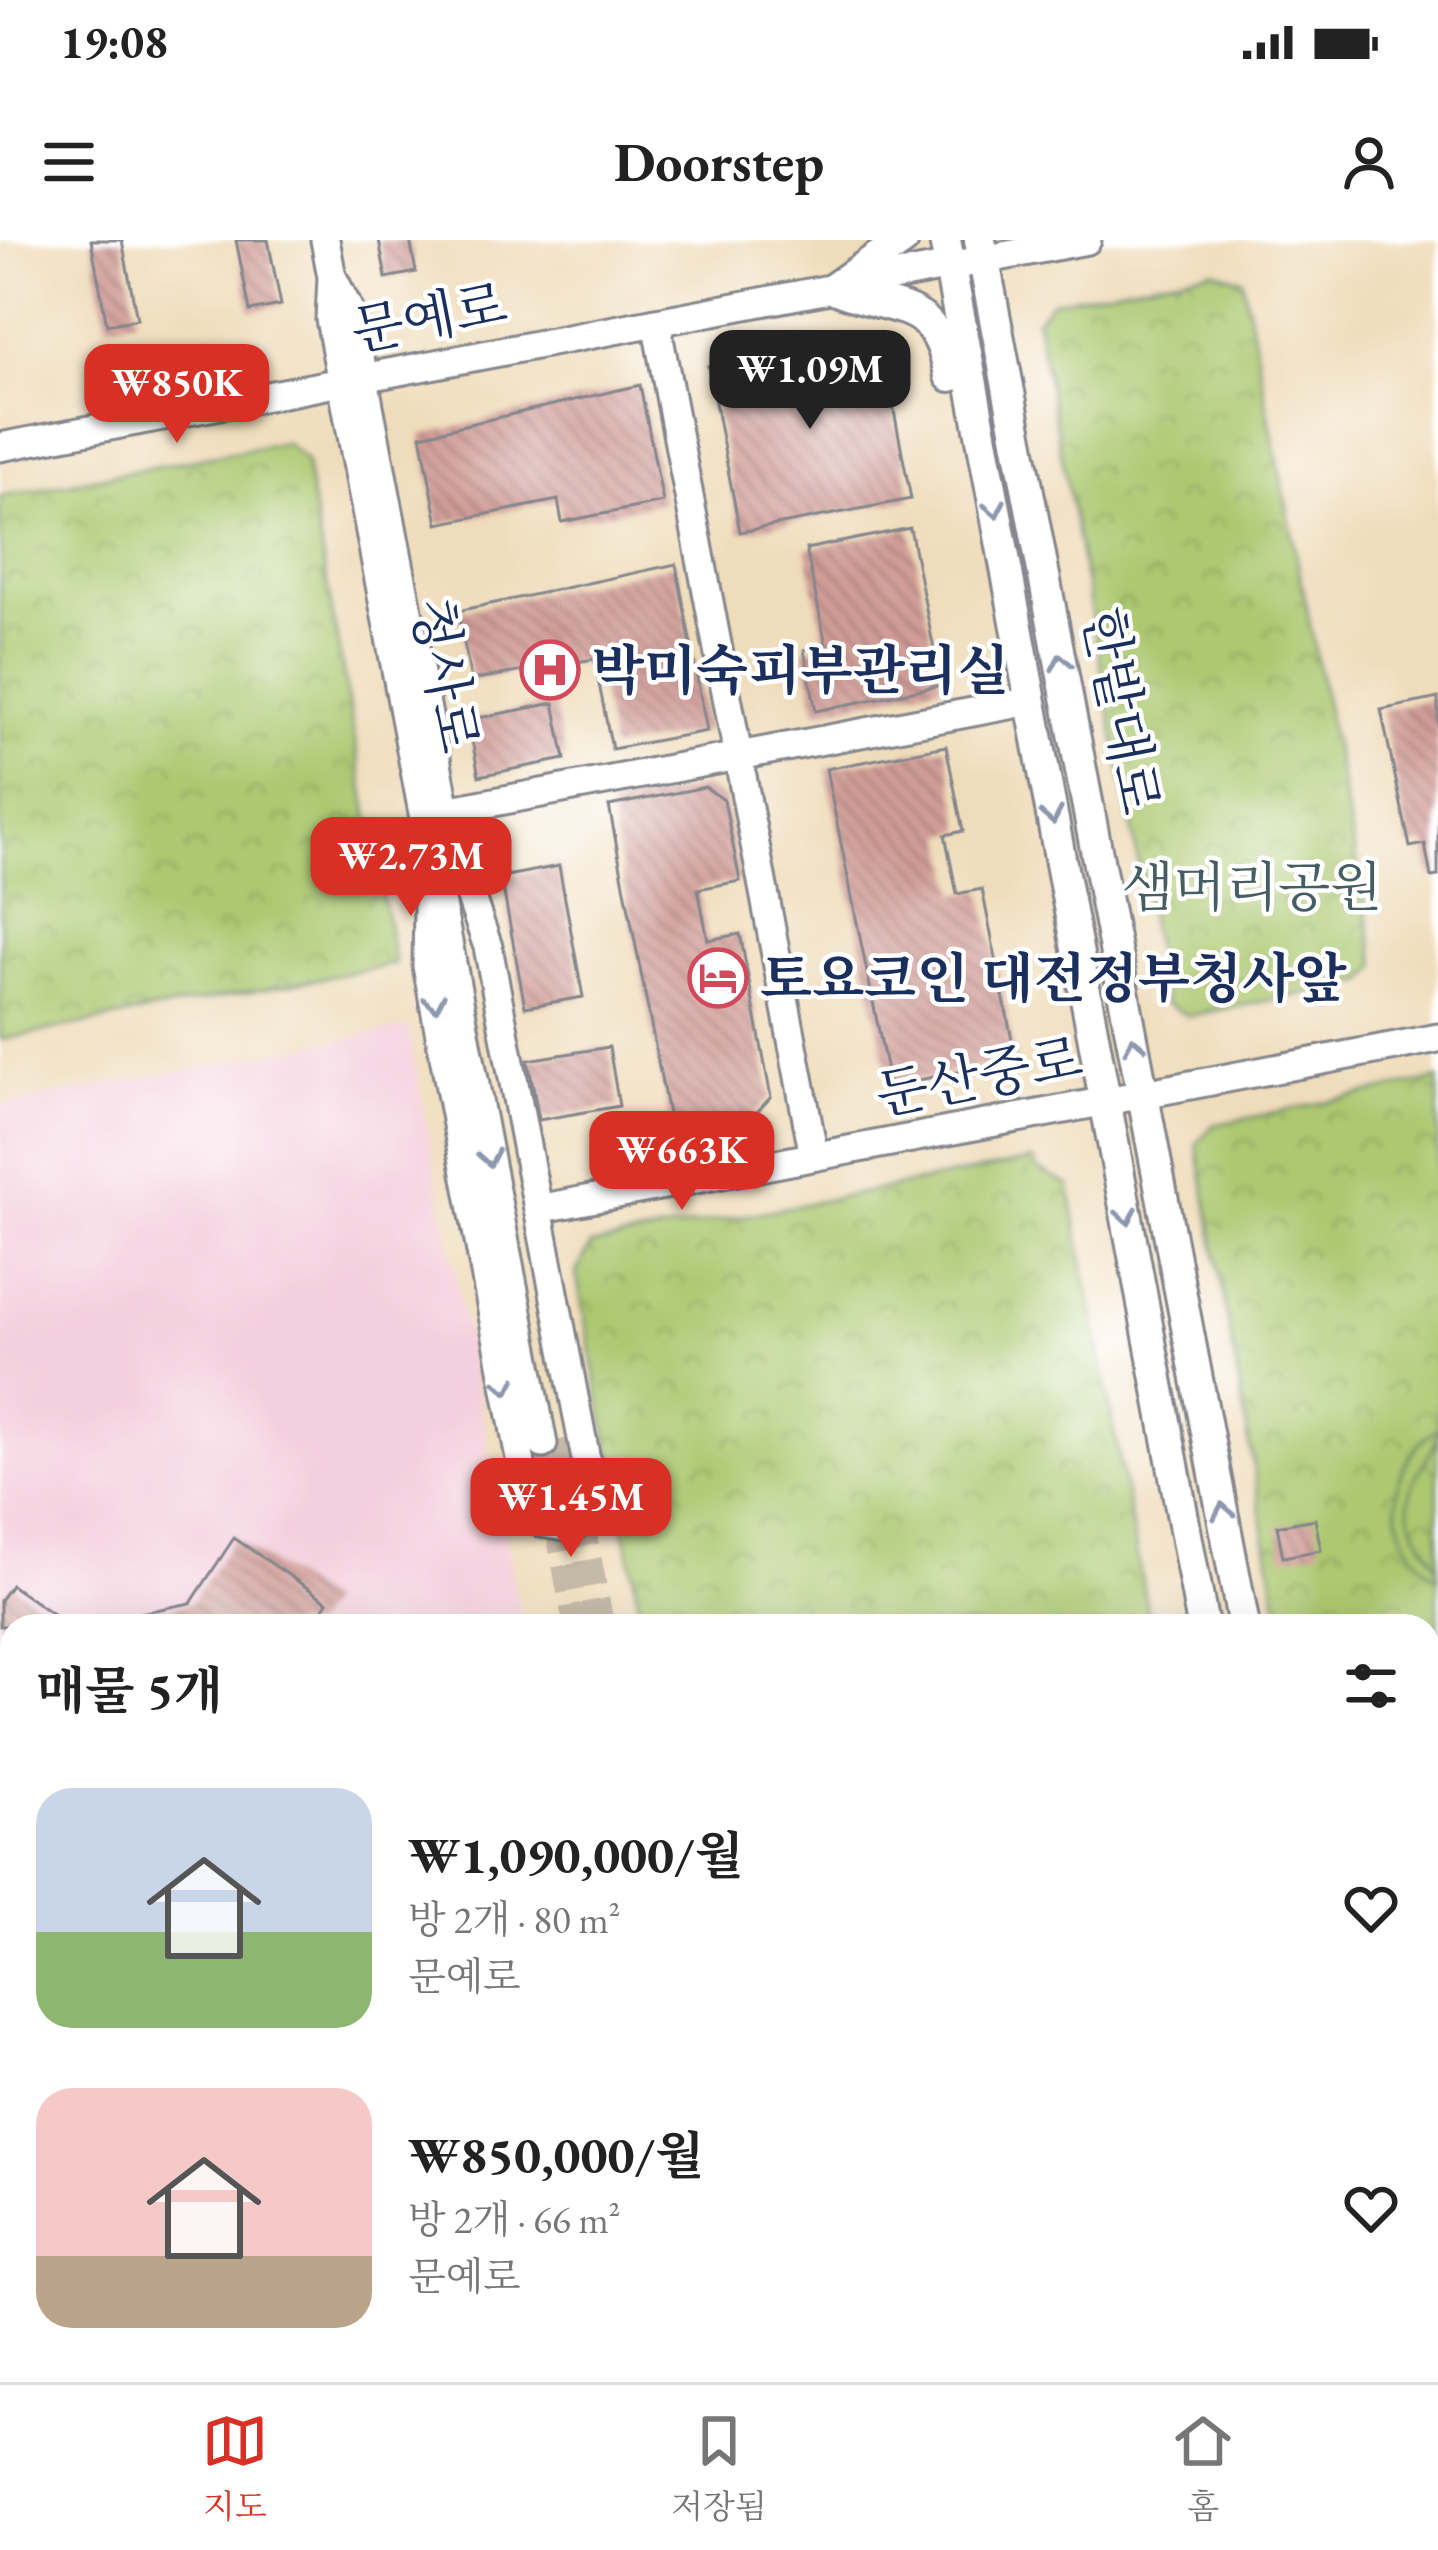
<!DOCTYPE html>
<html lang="ko">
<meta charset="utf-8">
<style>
:root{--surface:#fff;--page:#f2f2f2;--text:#222;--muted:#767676;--line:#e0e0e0;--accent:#d93025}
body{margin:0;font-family:"EB Garamond","Noto Serif KR",serif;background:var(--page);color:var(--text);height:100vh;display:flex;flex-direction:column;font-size:45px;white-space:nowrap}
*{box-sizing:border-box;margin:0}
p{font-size:39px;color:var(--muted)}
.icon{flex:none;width:66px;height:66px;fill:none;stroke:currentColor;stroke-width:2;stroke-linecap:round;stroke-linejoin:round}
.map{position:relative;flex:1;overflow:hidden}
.panel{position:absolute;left:0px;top:1374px;width:1440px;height:768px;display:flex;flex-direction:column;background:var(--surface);border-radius:36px 36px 0 0;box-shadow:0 12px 48px #0002}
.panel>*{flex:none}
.price{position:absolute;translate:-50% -102px;padding:0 27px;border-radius:24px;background:var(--accent);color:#fff;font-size:39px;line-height:78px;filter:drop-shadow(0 3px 6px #0008)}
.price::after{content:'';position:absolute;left:50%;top:72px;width:36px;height:27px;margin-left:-18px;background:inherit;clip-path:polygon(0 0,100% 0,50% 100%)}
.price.on{background:#222;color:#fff}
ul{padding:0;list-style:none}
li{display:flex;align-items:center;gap:36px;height:300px;padding:0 36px}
li span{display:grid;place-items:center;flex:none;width:336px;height:240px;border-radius:36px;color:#555}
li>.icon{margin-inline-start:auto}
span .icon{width:144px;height:144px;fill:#fffc;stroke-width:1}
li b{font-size:51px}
h2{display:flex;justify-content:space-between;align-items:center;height:144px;padding:0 36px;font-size:51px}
.status{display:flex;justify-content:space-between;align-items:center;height:84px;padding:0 60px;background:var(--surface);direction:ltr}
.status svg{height:33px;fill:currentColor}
header{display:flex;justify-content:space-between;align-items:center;height:156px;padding:0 36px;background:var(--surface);font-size:54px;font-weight:700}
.tabs{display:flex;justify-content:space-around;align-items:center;height:168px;border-top:3px solid var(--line);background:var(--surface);font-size:33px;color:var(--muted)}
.tabs a{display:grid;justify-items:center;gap:6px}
.tabs .on{color:var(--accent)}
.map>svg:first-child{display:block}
.built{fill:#f4cfdd}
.park{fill:url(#park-crowns);stroke:#647c66;stroke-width:3}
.pitch{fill:#acc86f;stroke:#647c66;stroke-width:3}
.building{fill:url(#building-back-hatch)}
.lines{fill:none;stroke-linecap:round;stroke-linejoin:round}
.secondary-tunnel{stroke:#c5b9a8;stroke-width:27;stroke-dasharray:27 14;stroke-linecap:butt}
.secondary-casing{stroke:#85868c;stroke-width:33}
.primary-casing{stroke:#85868c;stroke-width:36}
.secondary{stroke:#fff;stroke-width:27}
.primary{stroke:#fff;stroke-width:30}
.oneway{stroke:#8d97ae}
.labels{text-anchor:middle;stroke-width:9;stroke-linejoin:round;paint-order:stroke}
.street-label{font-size:54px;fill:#1b2f5e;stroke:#fff}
.poi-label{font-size:54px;font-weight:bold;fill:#1b2f5e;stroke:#fff;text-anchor:start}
.park-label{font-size:54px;fill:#465d63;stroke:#fff}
</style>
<div class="status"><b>19:08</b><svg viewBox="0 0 49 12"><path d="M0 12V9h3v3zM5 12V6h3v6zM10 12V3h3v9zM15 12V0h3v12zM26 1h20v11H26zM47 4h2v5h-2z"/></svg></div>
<header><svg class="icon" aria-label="menu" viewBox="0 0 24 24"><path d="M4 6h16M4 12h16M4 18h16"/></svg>Doorstep<svg class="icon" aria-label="person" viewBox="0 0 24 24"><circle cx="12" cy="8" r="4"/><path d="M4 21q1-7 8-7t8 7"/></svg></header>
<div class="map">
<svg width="1438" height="2142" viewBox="0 0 1438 2142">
<defs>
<pattern id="park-crowns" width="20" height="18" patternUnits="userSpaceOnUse" patternTransform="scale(3)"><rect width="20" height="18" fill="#acc86f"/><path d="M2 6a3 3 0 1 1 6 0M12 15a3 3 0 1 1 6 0" fill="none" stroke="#93ac63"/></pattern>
<pattern id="building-back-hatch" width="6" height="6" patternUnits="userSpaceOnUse" patternTransform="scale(3)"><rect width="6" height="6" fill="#d19d97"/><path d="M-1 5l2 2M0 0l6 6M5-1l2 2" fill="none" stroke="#a9807e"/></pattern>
</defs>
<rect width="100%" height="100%" fill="#fff"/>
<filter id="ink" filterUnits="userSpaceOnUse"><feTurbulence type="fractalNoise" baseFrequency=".00833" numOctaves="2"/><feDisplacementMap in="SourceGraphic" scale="24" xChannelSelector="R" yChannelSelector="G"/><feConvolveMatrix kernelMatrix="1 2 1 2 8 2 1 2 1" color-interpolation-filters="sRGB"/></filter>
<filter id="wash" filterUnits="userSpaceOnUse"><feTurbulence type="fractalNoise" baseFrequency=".004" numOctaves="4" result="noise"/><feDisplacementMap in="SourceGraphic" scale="48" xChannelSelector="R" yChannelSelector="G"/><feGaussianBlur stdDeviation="2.7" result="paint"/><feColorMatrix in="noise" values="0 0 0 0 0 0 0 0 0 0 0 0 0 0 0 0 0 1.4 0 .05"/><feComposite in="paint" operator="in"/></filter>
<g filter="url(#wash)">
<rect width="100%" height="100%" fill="#efdcba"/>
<polygon class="built" points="408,787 522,1386 12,1386 12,2130 468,2130 406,2142 0,2142 0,866"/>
<g class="park">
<polygon points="1213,30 1242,39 1377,726 1365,742 1189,776 1165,764 1036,80 1052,61"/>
<polygon points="285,202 305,220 395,724 0,800 0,256"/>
<polygon points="1438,839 1438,1693 1428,1695 1428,1386 1281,1386 1197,904 1213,885"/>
<polygon points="1034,920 1038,929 1069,945 1150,1386 643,1386 576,1033 591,1005"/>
<polygon points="1438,1777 1438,2142 1426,2142 1428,1779"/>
</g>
<path class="pitch" d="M1438,1188C1438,1216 1407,1233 1409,1268C1411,1296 1438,1313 1438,1338C1384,1300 1382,1224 1438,1188Z"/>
<g id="blocks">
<g class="building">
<polygon points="91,0 122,0 137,79 107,85"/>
<polygon points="236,0 268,0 281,65 250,71"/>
<polygon points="379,0 410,0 416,32 386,38"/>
<polygon points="879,93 911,259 740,292 708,126"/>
<polygon points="640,145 663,262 562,282 558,260 438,284 421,195"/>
<polygon points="910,288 941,445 816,471 804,410 826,405 806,309"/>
<polygon points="676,324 707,491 612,509 594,419 471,440 458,371"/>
<polygon points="1438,458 1438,636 1431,637 1425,604 1410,607 1381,470"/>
<polygon points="554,463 565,519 479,536 468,480"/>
<polygon points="946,506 963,591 945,595 957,654 982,649 1016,820 890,846 826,529"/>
<polygon points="705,547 724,560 740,641 698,649 708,700 740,694 771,857 743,887 673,900 609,566"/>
<polygon points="559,626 583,757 525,767 501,637"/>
<polygon points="609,807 619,866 539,880 528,820"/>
<polygon points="1315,1279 1321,1310 1283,1317 1277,1286"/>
<polygon points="234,1298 328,1362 312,1386 110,1386 109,1379 191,1363"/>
<polygon points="11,1345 70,1386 0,1386 0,1360"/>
</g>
</g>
</g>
<g filter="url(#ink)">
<use href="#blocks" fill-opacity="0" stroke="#85868c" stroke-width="3"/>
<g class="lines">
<g class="secondary-tunnel">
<polyline points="565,1199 601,1386"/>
<polyline points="543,1204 577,1386"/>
</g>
<g class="secondary-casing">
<g id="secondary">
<polyline points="325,0 332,37 330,79 432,621"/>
<polyline points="334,40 352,76 455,618"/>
<polyline points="656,82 814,916"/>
<polyline points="0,207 1087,0"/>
<polyline points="446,571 1031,461"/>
<polyline points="429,604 427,726 529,1266 541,1283 571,1288 588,1276 593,1256 488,707 451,600"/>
<polyline points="441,665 543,1204"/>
<polyline points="538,969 1438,798"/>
<polyline points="1428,1740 1438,1738"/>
<polyline points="697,2130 699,2142"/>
<polyline points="718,2130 721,2142"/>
<polyline points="742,2130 744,2142"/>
<polyline points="1049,2130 1051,2142"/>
</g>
</g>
<g class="primary-casing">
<g id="primary">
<path d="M903,0L834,48C895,74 936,55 950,136"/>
<polyline points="945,0 1203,1386"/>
<polyline points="980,0 1244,1386"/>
<polyline points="1326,2130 1329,2142"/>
<polyline points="1353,2130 1355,2142"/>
<polyline points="1379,2130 1382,2142"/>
</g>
</g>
<use href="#secondary" class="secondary"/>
<use href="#primary" class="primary"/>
</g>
<defs><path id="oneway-chevron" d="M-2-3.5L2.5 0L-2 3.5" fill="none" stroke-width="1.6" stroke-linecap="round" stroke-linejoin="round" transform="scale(3)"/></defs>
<g class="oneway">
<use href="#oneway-chevron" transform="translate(995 269) rotate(79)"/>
<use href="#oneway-chevron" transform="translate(1061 422) rotate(-101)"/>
<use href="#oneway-chevron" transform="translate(1052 576) rotate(79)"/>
<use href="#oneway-chevron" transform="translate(435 763) rotate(79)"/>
<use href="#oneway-chevron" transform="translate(1134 805) rotate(-101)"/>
<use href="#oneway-chevron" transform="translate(489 918) rotate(79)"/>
<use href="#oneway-chevron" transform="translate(1127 976) rotate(79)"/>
<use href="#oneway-chevron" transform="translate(506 1146) rotate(79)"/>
<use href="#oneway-chevron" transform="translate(1223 1271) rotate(-101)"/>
</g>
</g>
<defs>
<g id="hospital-ring" transform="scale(3)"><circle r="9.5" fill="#fff" stroke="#d1495b" stroke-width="1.5"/><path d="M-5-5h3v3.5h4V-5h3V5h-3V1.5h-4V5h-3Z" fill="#d1495b"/></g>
<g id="hotel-ring" transform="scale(3)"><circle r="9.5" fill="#fff" stroke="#d1495b" stroke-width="1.5"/><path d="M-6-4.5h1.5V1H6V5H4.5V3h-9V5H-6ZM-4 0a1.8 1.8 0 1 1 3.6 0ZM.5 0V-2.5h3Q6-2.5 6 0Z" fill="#d1495b"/></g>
</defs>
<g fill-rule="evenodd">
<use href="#hospital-ring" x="550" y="430"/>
<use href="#hotel-ring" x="718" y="738"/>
</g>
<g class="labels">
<g class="street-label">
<text transform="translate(429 77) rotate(-11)" y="19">문예로</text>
<text transform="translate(446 435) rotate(79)" y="19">청사로</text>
<text transform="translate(1122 471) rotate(79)" y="19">한밭대로</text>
<text transform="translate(979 836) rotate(-11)" y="19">둔산중로</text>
</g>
<g class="poi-label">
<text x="592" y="449">박미숙피부관리실</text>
<text x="760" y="757">토요코인 대전정부청사앞</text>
</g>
<g class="park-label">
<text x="1252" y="666">샘머리공원</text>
</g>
</g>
</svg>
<b class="price on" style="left:810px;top:192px">₩1.09M</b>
<b class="price" style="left:177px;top:206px">₩850K</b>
<b class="price" style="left:411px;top:679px">₩2.73M</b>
<b class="price" style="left:682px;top:973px">₩663K</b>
<b class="price" style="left:571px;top:1320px">₩1.45M</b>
<section class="panel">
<h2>매물 5개<svg class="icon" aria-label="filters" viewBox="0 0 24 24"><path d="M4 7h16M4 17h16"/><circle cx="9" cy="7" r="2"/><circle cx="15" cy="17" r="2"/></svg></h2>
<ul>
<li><span style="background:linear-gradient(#c9d6e8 60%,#8fb573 0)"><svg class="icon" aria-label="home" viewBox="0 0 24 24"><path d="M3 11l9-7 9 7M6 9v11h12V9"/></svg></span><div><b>₩1,090,000/월</b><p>방 2개 · 80 m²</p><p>문예로</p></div><svg class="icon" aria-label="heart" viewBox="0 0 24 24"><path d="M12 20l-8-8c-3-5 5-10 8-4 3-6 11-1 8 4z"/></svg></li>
<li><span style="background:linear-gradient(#f6c9c9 70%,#b9a48a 0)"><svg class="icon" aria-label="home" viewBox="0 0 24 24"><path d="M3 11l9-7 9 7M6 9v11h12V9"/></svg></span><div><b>₩850,000/월</b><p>방 2개 · 66 m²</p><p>문예로</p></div><svg class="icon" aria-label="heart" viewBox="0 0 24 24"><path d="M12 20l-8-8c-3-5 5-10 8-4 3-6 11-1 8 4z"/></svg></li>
</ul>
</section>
</div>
<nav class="tabs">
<a class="on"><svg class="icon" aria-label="map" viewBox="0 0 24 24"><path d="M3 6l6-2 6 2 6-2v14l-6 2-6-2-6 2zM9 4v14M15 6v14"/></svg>지도</a>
<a><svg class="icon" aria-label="saved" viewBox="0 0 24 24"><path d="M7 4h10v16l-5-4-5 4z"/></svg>저장됨</a>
<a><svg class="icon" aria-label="home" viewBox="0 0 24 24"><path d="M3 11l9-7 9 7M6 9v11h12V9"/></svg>홈</a>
</nav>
